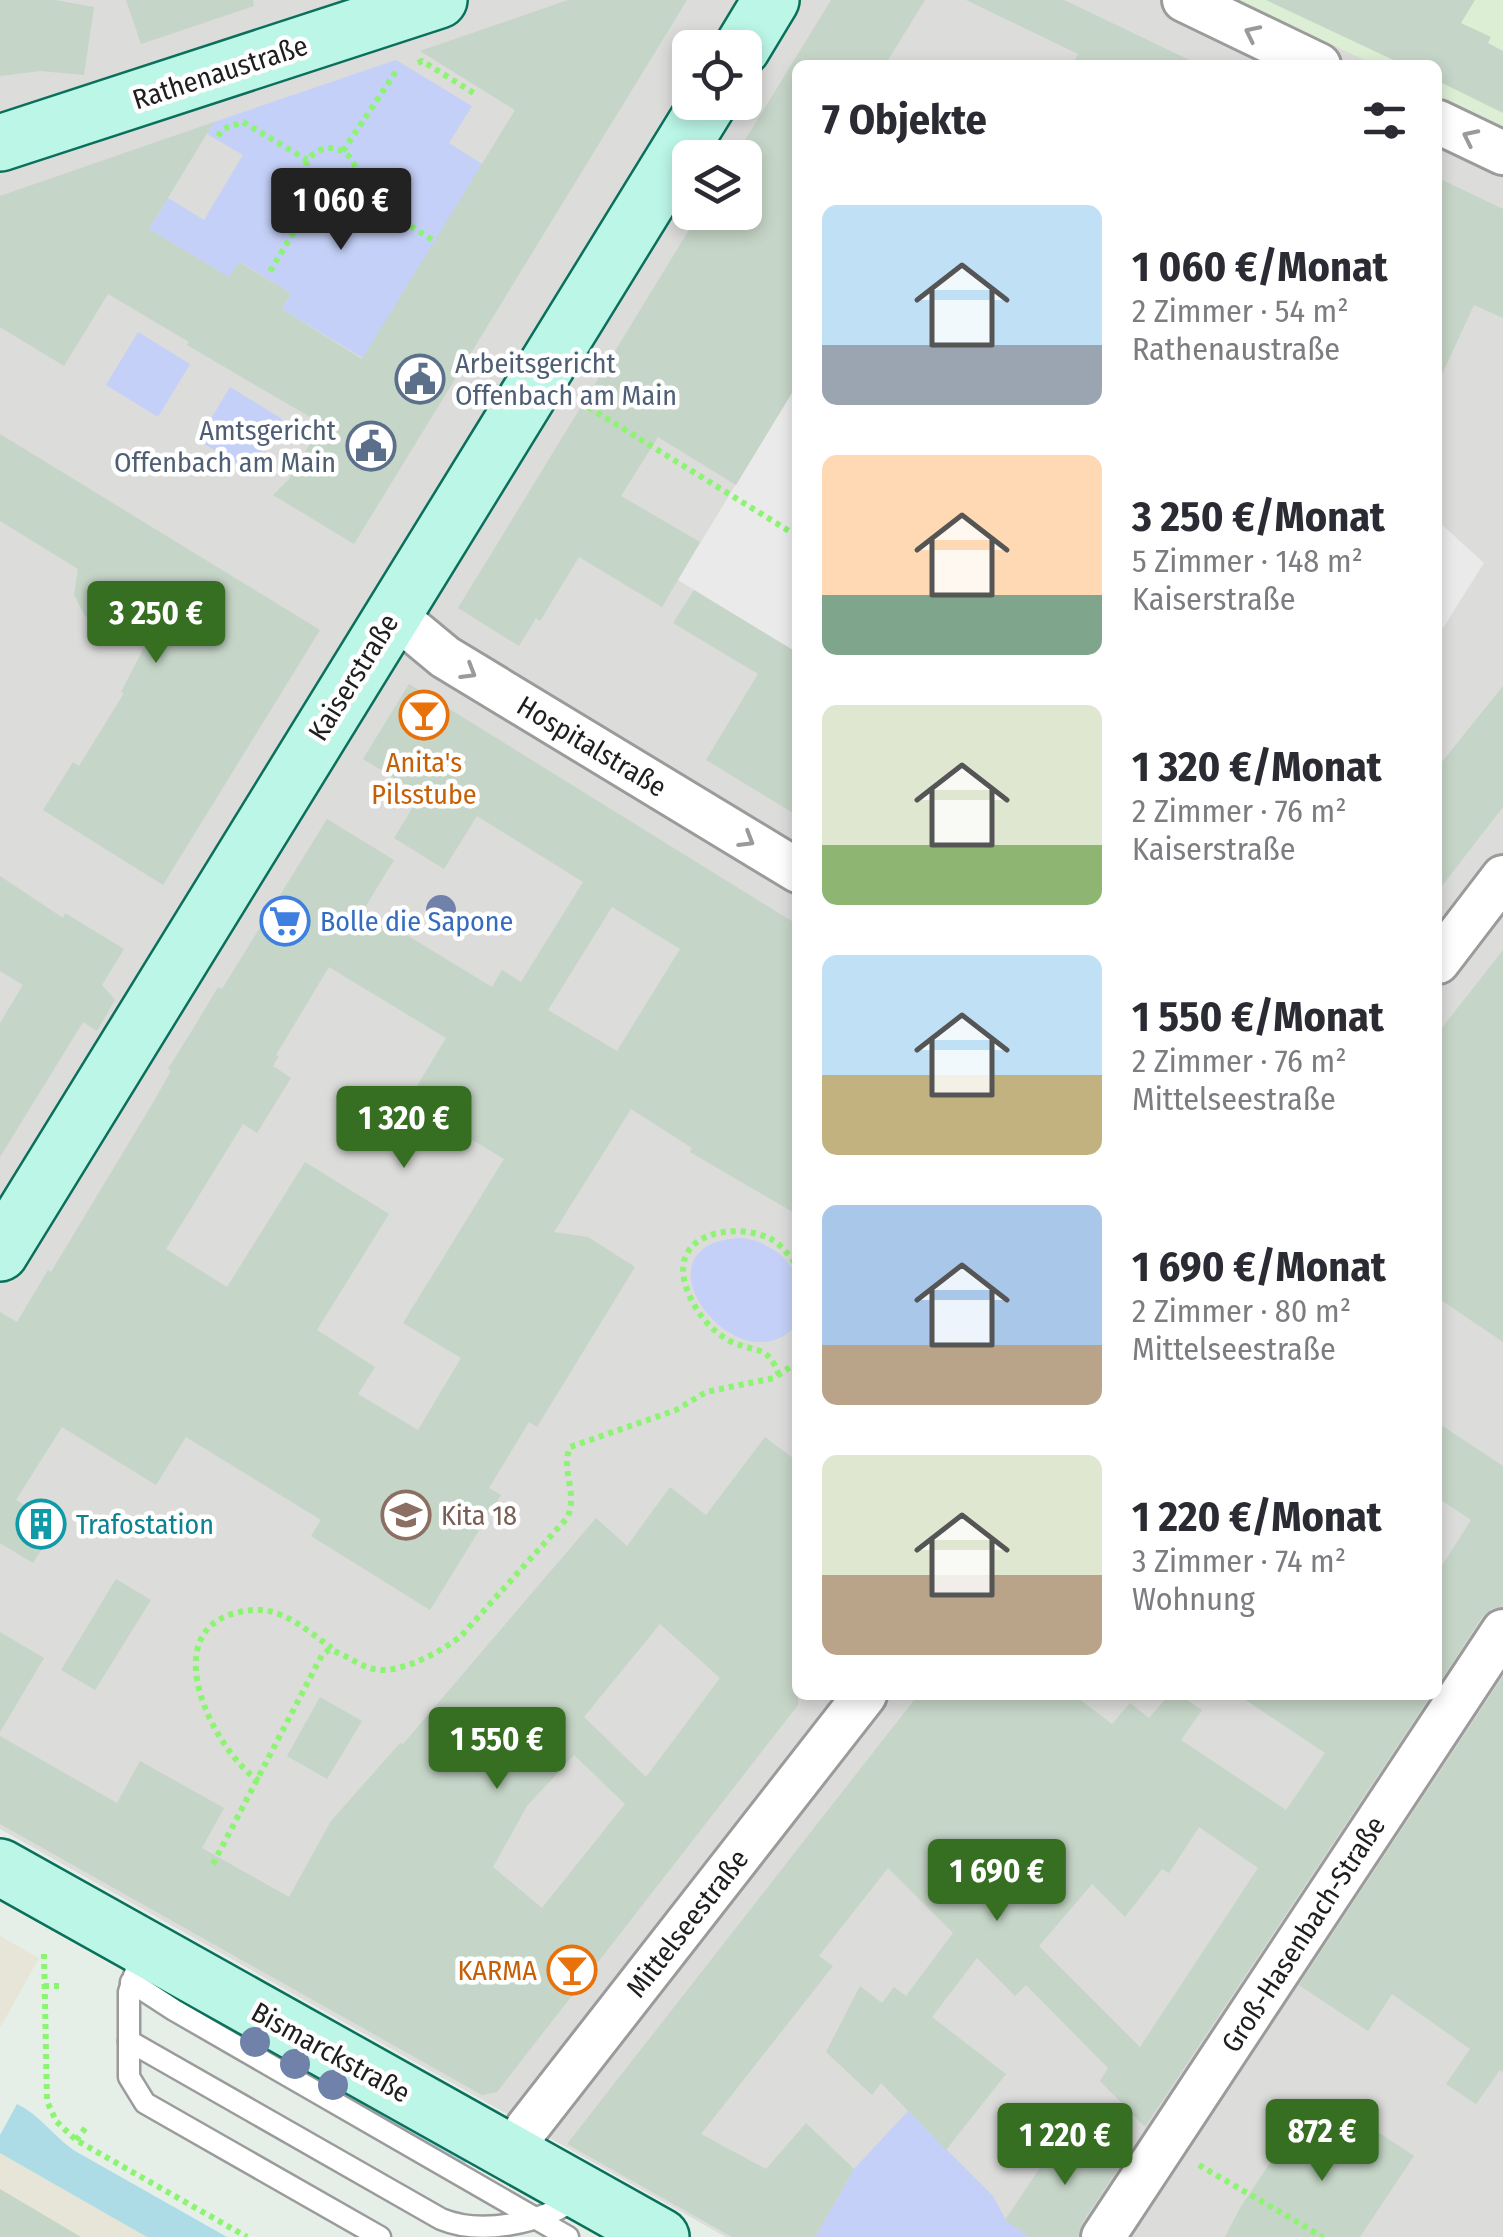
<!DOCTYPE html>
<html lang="de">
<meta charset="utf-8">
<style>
:root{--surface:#fff;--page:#f2f2f3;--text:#2b2b33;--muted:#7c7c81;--accent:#366f21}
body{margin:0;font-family:"Fira Sans Condensed",sans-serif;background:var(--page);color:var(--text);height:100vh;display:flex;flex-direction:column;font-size:38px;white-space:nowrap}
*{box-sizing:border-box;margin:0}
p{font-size:32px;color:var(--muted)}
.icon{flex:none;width:55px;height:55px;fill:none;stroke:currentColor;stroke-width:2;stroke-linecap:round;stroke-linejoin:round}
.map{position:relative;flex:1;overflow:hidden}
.details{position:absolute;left:792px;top:60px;width:650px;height:1640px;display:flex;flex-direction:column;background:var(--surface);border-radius:15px;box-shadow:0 5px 15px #0003}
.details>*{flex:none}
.tools{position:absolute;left:672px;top:30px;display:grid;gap:20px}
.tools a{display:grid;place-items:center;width:90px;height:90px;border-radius:15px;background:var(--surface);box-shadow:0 5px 15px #0003;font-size:50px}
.price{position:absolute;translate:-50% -85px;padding:0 22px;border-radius:10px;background:var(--accent);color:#fff;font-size:32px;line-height:65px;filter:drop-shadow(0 2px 5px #0008)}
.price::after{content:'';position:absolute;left:50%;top:60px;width:30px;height:22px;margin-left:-15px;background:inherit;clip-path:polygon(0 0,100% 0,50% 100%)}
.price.current{background:#222;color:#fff}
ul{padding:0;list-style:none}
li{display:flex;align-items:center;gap:30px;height:250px;padding:0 30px}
li span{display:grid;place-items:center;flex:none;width:280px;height:200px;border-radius:15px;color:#555}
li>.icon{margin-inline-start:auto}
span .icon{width:120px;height:120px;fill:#fffc;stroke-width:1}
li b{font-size:42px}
h2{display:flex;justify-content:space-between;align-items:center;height:120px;padding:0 30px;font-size:42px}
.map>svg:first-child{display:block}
.residential{fill:#dcdcdb;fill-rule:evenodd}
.commercial{fill:#dcefd5}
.industrial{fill:#e7e5d7}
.grass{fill:#addbe6}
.park{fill:#c4d0f7}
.parking{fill:#eaeaea}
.building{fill:#c5d5c7;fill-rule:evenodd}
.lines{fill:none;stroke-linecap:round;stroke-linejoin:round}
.service-casing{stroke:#9b9b9b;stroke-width:25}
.minor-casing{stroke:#9b9b9b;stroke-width:48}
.secondary-casing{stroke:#0a705b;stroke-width:60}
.path{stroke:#8df372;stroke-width:6;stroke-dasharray:5 5;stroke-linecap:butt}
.service{stroke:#fff;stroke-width:20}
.minor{stroke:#fff;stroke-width:42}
.secondary{stroke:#bbf6e7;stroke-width:55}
.tree{fill:#7082aa}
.oneway{stroke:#9a9a9a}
.labels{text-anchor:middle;stroke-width:9;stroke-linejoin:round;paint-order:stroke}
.street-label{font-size:28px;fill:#1e1e1e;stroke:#fff}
.service-label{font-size:28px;fill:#4e5e75;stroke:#fff;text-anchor:start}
.food-label{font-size:28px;fill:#c56008;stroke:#fff}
.shop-label{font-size:28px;fill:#366cbe;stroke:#fff;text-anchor:start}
.education-label{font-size:28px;fill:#785e54;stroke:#fff;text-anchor:start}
.culture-label{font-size:28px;fill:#0d838f;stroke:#fff;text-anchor:start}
</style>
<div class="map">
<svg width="1503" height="2237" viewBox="0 0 1503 2237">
<rect width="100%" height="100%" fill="#e5efe8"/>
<path class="residential" d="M0,0H1503V2237H726L0,1829ZM690,48H745V102H690ZM798,65H1438V1695H798ZM690,158H745V212H690Z"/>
<polygon class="commercial" points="1237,0 1503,0 1503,126 1438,95 1438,65 1375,65"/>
<g class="industrial">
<polygon points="0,1936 39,1958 0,2028"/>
<polygon points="0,2153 147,2237 0,2237"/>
</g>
<g class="grass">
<polygon points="195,1999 471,2155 465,2164 189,2009"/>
<path d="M17,2104C40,2115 54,2137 75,2151L227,2237H147L0,2153V2135Z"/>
</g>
<g class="park">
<polygon points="396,60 472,106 449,143 482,164 366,360 282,309 291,293 240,262 229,277 149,229 168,198 204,220 243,155 207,134 214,122"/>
<polygon points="138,332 190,364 158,417 106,385"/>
<polygon points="230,387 282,419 250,472 198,440"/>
<path d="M740,1238C763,1239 792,1257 798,1281C800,1294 798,1311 797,1324C740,1393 625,1244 740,1238Z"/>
<polygon points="908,2111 993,2196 1006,2220 1030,2237 815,2237 854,2169"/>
</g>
<g class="parking">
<polygon points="797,383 797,653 678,580"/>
<polygon points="1438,521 1484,563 1438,636"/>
</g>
<g class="building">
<polygon points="0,0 55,0 94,7 84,75 40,71 0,76"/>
<polygon points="126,0 253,0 254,6 141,44"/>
<polygon points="568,0 687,0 354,544 273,495 289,479 322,424 187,345 189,342 108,294 64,366 0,327 0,196 214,122 149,229 229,277 239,262 291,293 282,309 362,359 515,110 420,51"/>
<polygon points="831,0 925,0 885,65 798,65 798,383 736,485 658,437 621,496 700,542 662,607 579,557 540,621 536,618 519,646 458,608 700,212 745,212 745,158 734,158"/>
<polygon points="966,0 1064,0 1200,65 1073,65 1078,54"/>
<polygon points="1266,0 1475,0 1461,23 1491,37 1488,43 1503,51 1503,113 1438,81 1438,65 1404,65"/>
<polygon points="1438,178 1503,209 1503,318 1474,305 1438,383"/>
<polygon points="0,434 320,630 163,885 43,810 73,762 79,766 124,693 121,692 153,630 99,623 85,616 74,595 78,569 0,521"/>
<polygon points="694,590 798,653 798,816 706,760 758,674 673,623"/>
<path d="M409,684L798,925V1215L690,1152L692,1148L631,1109L554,1232L588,1237L635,1267L537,1427L529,1422L489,1488L501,1495L430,1610L311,1536L321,1520L186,1437L156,1485L62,1427L16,1500L57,1525L33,1563L0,1543V1312L17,1322L48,1270L51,1272L151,1106L171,1071L168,1069L196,1024L218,987L222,989L327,819L394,860L364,909L492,987L502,970L521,982L583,882L477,816L444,869L394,838L421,794L363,759ZM612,907L680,949L617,1051L548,1010ZM329,967L446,1038L408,1101L504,1159L403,1323L461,1358L418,1430L358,1394L375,1367L317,1330L389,1214L305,1162L227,1287L166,1249L243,1124L257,1133L291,1078L273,1066L279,1056L276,1055Z"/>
<polygon points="1503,686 1503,807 1438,891 1438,767"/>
<polygon points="0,876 63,918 65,913 124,949 102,985 115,1000 97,1031 83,1022 0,1157 0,1023 23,985 0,971"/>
<polygon points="1503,950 1503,1342 1438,1298 1438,1033"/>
<polygon points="1438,1423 1503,1466 1503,1606 1491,1609 1482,1617 1438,1685 1438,1572 1471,1520 1438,1498"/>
<path d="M765,1437L798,1462V1705L497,2092L482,2095L0,1824V1736L117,1803L140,1761L224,1808L202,1848L289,1897L331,1821L400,1743L403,1744L596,1518L627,1546L670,1487L706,1515ZM660,1624L720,1678L646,1777L584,1717ZM574,1755L625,1804L542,1908L493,1867L527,1806Z"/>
<polygon points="116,1579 151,1600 95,1690 61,1670"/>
<polygon points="0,1632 44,1658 0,1732"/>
<polygon points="1503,1676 1503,2072 1500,2070 1476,2104 1446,2084 1470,2049 1392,1994 1368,2031 1299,1985"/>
<path d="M918,1695H1074L1112,1724L1130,1703L1149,1718L1169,1695H1180L1202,1710L1181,1740L1286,1810L1325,1753L1238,1695H1431L1145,2127L1100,2081L1108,2068L1026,1985L1015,1996L977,1958L932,2017L1006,2074L946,2150L881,2083L872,2095L826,2052L860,1986L882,2003L894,1987L906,1996L953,1933L888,1868L819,1956L833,1966L701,2134L766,2169L806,2123L854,2169L815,2237H732L567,2144ZM1199,1827L1258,1868L1140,2047L1039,1946L1092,1884L1125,1917L1162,1869L1169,1873Z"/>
<polygon points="320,1697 362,1721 327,1779 287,1756"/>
<polygon points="1302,2115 1341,2141 1357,2118 1414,2156 1360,2237 1225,2237 1240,2208"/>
<polygon points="1070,2123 1122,2163 1082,2223 1078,2237 1030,2237 1005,2220"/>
<polygon points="0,2189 81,2237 0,2237"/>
</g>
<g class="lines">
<g class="service-casing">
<g id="service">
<polyline points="135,1973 129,1992 129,2077 145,2103 380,2237"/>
<polyline points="131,1982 174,2010 568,2237"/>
<path d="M129,2041L441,2219C482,2236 541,2223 577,2198"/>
</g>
</g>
<g class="minor-casing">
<g id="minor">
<polyline points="1184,0 1319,65"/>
<polyline points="1438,122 1503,153"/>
<polyline points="392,613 445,657 798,871"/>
<polyline points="1438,962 1503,877"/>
<polyline points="514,2154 527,2128 865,1695"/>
<polyline points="1103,2237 1503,1631"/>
</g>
</g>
<g class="secondary-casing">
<g id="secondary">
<polyline points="742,48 771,0"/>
<polyline points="0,143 439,0"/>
<polyline points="0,1253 709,102"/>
<polyline points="0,1867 661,2237"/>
</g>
</g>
<g class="path">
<polyline points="418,63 422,61 477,95"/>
<polyline points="218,136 223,129 243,122 307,160"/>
<circle cx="330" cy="174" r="26"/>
<polyline points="343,151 397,70"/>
<polyline points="352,188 434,241"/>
<polyline points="270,271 316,196"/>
<polyline points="580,402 789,531"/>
<path d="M779,1375C768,1345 757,1353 732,1342C709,1331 691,1306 685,1283C671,1231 738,1222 771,1239C782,1245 790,1257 798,1267"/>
<path d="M259,1781C215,1752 155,1635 235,1613C251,1609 265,1608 281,1615C299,1622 316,1637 332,1648"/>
<path d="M213,1864L322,1655L329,1650C345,1653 358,1666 374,1669C399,1675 443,1651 462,1635L567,1518C579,1493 560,1471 570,1447L676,1410L706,1392L774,1378L798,1362"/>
<polyline points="44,1954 47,2101 56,2121 76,2140 247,2237"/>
<polyline points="44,1986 64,1986"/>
<polyline points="76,2140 87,2126"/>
<polyline points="1199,2165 1323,2237"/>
</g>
<use href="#service" class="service"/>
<use href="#minor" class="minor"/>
<use href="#secondary" class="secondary"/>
</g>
<g class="tree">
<circle cx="441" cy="910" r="15"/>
<circle cx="255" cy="2042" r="15"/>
<circle cx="295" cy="2064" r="15"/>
<circle cx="333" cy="2085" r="15"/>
</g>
<defs><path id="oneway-chevron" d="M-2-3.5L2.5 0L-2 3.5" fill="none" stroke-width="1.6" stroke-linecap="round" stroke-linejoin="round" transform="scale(2.5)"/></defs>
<g class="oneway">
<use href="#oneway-chevron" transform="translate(1252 33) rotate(-154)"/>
<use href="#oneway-chevron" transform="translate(1470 137) rotate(-154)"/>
<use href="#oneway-chevron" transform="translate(469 672) rotate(31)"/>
<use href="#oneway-chevron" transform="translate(747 840) rotate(31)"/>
</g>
<defs>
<g id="civic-ring" transform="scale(2.5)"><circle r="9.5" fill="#fff" stroke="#5c6f8a" stroke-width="1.5"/><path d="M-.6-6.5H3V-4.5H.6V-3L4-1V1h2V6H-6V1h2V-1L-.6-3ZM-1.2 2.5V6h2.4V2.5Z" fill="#5c6f8a"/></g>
<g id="bar-ring" transform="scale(2.5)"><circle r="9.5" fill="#fff" stroke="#e8710a" stroke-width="1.5"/><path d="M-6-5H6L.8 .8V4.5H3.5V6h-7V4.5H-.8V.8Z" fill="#e8710a"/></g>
<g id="supermarket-ring" transform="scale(2.5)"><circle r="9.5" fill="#fff" stroke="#3f7fe0" stroke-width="1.5"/><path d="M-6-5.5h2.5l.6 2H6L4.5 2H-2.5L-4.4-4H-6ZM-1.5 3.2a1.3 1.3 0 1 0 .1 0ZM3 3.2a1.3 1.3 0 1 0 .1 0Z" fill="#3f7fe0"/></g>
<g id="school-ring" transform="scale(2.5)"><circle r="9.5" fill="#fff" stroke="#8d6e63" stroke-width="1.5"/><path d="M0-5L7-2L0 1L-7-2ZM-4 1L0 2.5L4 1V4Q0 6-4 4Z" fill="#8d6e63"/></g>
<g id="building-ring" transform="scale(2.5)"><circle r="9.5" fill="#fff" stroke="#0f9aa8" stroke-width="1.5"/><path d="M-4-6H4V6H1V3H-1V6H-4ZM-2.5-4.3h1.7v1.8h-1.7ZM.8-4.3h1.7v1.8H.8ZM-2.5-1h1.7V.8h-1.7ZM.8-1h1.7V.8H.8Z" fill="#0f9aa8"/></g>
</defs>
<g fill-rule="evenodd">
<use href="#civic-ring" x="420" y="379"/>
<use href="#civic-ring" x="371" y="446"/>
<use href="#bar-ring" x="424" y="715"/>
<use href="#supermarket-ring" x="285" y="921"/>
<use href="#school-ring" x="406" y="1515"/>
<use href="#building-ring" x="41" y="1524"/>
<use href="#bar-ring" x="572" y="1970"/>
</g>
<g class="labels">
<g class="street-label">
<text transform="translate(220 72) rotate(-18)" y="10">Rathenaustraße</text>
<text transform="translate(353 677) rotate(-58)" y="10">Kaiserstraße</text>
<text transform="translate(592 746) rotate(31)" y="10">Hospitalstraße</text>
<text transform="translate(687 1923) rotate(-52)" y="10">Mittelseestraße</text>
<text transform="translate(1303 1934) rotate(-57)" y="10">Groß-Hasenbach-Straße</text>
<text transform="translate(331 2052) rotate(29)" y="10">Bismarckstraße</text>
</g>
<g class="service-label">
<text x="455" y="373">Arbeitsgericht<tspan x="455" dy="32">Offenbach am Main</tspan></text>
<text x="336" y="440" text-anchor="end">Amtsgericht<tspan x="336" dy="32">Offenbach am Main</tspan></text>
</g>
<g class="food-label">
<text x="424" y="772">Anita's<tspan x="424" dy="32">Pilsstube</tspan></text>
<text x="537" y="1980" text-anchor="end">KARMA</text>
</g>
<g class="shop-label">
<text x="320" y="931">Bolle die Sapone</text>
</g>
<g class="education-label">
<text x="441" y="1525">Kita 18</text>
</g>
<g class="culture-label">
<text x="76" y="1534">Trafostation</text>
</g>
</g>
</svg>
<div class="tools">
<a><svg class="icon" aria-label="locate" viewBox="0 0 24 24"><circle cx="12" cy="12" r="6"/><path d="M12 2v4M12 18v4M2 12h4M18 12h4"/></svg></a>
<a><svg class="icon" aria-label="layers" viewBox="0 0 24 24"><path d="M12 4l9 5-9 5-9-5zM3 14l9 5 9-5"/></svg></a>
</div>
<b class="price current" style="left:341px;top:253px">1 060 €</b>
<b class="price" style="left:156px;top:666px">3 250 €</b>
<b class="price" style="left:404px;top:1171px">1 320 €</b>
<b class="price" style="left:497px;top:1792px">1 550 €</b>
<b class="price" style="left:997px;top:1924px">1 690 €</b>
<b class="price" style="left:1322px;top:2184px">872 €</b>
<b class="price" style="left:1065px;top:2188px">1 220 €</b>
<section class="details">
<h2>7 Objekte<svg class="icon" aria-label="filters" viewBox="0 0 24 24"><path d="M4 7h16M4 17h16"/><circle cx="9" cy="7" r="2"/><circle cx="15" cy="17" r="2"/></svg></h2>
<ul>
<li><span style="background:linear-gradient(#bfe0f5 70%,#9aa5b1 0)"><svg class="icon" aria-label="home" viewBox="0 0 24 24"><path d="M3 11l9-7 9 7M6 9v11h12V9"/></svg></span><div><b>1 060 €/Monat</b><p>2 Zimmer · 54 m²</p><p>Rathenaustraße</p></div></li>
<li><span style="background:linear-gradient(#ffd9b3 70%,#7fa58c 0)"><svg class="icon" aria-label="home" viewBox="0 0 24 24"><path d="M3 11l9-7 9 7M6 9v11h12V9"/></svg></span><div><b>3 250 €/Monat</b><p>5 Zimmer · 148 m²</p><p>Kaiserstraße</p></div></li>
<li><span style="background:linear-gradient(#dfe7d0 70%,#8fb573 0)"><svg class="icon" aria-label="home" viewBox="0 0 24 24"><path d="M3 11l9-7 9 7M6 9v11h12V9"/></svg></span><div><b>1 320 €/Monat</b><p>2 Zimmer · 76 m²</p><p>Kaiserstraße</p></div></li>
<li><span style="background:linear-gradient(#bfe0f5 60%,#c2b280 0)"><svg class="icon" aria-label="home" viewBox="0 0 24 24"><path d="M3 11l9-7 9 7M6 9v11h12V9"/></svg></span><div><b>1 550 €/Monat</b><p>2 Zimmer · 76 m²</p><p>Mittelseestraße</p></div></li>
<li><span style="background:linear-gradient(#a9c7e8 70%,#b9a48a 0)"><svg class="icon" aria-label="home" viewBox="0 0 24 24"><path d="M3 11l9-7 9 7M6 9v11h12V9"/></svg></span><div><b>1 690 €/Monat</b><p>2 Zimmer · 80 m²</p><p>Mittelseestraße</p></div></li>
<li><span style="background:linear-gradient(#dfe7d0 60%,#b9a48a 0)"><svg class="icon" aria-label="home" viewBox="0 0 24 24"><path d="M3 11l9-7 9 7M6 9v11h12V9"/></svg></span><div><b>1 220 €/Monat</b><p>3 Zimmer · 74 m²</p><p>Wohnung</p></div></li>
</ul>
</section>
</div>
